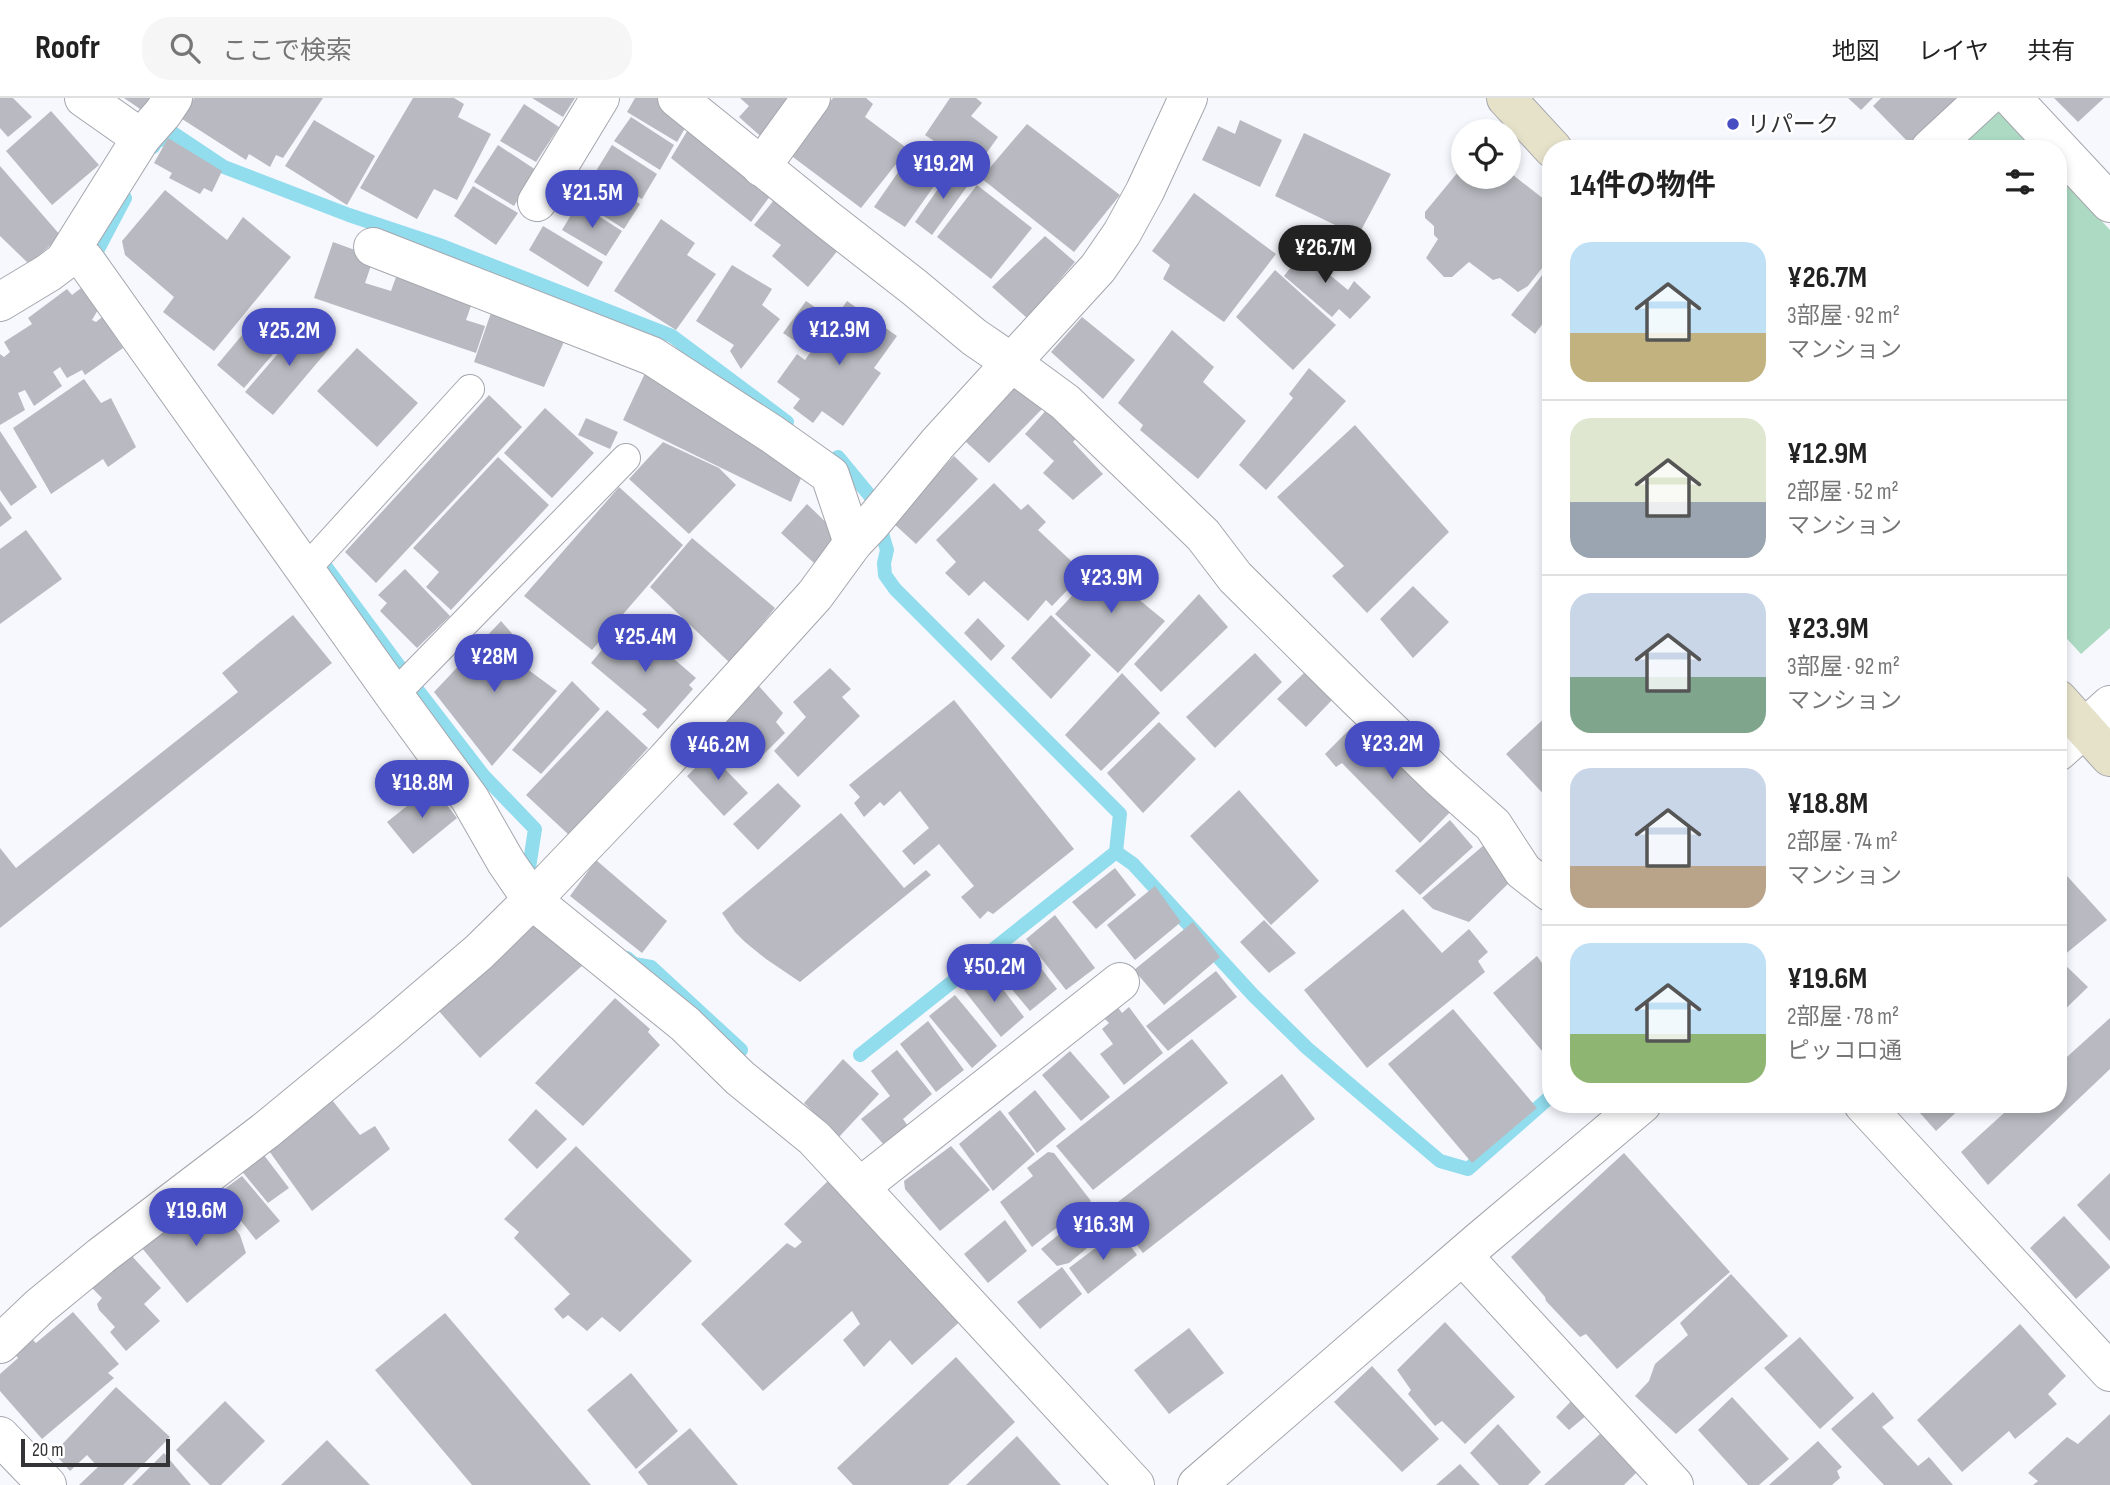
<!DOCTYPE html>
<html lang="ja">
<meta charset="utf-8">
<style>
:root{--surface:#fff;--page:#f6f6f6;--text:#222;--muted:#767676;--line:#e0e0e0;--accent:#474dc2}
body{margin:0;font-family:"Sofia Sans Condensed","Noto Sans JP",sans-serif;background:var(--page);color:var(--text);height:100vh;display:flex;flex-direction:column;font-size:26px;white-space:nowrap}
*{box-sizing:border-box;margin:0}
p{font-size:23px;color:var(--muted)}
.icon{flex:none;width:38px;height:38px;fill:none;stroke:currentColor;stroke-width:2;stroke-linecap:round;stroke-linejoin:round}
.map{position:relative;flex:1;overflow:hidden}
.panel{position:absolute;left:1542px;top:42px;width:525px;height:973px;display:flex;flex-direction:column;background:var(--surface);border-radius:28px;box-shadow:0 4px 10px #0003}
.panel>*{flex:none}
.controls{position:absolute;left:1451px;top:21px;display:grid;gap:14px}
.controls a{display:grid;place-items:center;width:70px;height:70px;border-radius:50%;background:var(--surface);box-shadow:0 4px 10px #0003;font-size:35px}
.scale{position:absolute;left:21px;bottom:18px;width:149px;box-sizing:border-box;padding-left:7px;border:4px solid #343437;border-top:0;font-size:19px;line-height:24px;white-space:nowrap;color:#343437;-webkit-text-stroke:5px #fff;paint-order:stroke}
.price{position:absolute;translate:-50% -60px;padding:0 16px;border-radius:24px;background:var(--accent);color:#fff;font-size:23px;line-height:46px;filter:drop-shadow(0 2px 4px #0008)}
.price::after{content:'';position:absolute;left:50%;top:42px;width:21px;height:16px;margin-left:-10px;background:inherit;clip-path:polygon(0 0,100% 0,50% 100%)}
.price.active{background:#222;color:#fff}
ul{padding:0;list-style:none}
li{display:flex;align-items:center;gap:21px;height:175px;padding:0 28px}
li+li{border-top:2px solid var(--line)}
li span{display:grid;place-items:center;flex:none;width:196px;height:140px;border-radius:21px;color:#555}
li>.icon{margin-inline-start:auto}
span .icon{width:84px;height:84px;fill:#fffc;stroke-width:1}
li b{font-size:30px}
h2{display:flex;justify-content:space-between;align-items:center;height:84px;padding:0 28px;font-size:30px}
header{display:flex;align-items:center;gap:42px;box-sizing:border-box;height:98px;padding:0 35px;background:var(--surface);border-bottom:2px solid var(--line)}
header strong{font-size:33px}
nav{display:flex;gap:38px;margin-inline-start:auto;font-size:24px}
.search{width:490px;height:63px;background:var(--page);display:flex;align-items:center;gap:18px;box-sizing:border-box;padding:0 24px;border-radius:28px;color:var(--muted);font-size:26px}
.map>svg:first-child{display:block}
.green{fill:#acdac3}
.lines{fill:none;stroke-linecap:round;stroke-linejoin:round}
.stream{stroke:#91dced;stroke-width:14}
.building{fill:#b9bac1}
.lane-casing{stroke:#a5a6ad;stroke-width:30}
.street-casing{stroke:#a5a6ad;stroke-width:40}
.secondary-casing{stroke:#a5a6ad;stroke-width:40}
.lane{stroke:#fff;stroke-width:28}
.street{stroke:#fff;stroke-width:38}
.secondary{stroke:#e6e2ca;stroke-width:38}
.poi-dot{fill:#474dc2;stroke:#fff;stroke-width:2.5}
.labels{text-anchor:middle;stroke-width:5;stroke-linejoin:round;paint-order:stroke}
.poi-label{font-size:23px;fill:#343437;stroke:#fff;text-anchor:start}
</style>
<header>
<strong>Roofr</strong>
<div class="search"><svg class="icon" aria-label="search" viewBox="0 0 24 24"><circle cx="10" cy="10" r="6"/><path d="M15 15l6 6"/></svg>ここで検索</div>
<nav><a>地図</a><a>レイヤ</a><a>共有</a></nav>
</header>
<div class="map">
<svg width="2110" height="1387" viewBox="0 0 2110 1387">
<rect width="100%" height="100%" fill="#f7f8fe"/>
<g class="green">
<polygon points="1993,6 2035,51 1943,51"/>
<polygon points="2058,76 2110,132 2110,530 2081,556 2058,531"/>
</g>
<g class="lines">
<g class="stream">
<polyline points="153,49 155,45 173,35 224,69 349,117 442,148 672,238 787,324"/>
<polyline points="103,165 96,155 125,100"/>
<polyline points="838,359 871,399 887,452 884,465 885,477 895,491 1120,716 1116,754"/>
<polyline points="320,461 399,568 483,677 535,731 529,770 536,778"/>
<polyline points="627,860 634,866 651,869 741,952"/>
<polyline points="860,957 1116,754 1133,766 1253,897 1307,950 1440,1063 1468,1071 1550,999"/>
</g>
</g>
<g class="building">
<polygon points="0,0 13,0 32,19 8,39 0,30"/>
<polygon points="124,0 157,0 146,15"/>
<polygon points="194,0 323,0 283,60 276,57 270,69 249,56 246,62 182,21"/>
<polygon points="413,0 454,0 464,6 458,19 491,36 457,102 434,91 417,121 360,90"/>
<polygon points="532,0 575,0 563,19"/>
<polygon points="635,0 663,0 692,18 677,44 627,14"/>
<polygon points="740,0 798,0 766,43 739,19 749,8"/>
<polygon points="833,0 866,0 873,6 865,19 908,51 861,110 789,56"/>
<polygon points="950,0 976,0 982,5 971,18 998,39 975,71 925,37"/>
<polygon points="1848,0 1873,0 1861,12"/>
<polygon points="1881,0 1960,0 1911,47 1873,8"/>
<polygon points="2054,0 2104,0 2078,24"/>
<polygon points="524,6 559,29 536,64 500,43"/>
<polygon points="51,13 99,67 52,107 6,53"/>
<polygon points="631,19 674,47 660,72 614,43"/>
<polygon points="695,20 776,90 751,124 671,60"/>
<polygon points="314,22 375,58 347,107 285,68"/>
<polygon points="1240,22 1282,42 1260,89 1202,62 1218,28 1235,36"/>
<polygon points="1027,26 1120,97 1074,154 981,80"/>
<polygon points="1304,35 1391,76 1358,138 1275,98"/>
<polygon points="168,40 222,73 212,94 204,90 200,96 169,80 172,75 154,65"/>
<polygon points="919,44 949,67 905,129 874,109"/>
<polygon points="498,47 536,72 514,108 474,84"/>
<polygon points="612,47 657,76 642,101 596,73"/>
<polygon points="0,68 61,138 29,166 0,138"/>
<polygon points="954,68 971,83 932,137 915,124"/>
<polygon points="1463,68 1463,79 1508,79 1508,73 1550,106 1550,160 1528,188 1518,194 1500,180 1493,182 1469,164 1452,179 1444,179 1426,160 1438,141 1434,137 1434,128 1425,120 1425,114"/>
<polygon points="594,77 640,106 624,131 579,102"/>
<polygon points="977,87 1032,130 991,181 937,139"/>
<polygon points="473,88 518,115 496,147 454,118"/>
<polygon points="165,92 227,142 243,119 291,159 214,253 163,214 174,199 125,157 122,143"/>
<polygon points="781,93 839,151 808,189 772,158 781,147 754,127"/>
<polygon points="1194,95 1276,156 1224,224 1163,181 1170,167 1152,153"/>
<polygon points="578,105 622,133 606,158 562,132"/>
<polygon points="661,121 695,145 687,157 716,176 676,232 614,193"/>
<polygon points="543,128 603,164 588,189 529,152"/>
<polygon points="1045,138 1075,164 1027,220 992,189"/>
<polygon points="333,144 374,159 365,185 391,193 400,168 476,194 466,222 485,228 476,255 314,200"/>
<polygon points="1317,147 1333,161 1325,173 1348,192 1354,183 1371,199 1350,221 1339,211 1332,219 1284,178 1302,155 1308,157"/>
<polygon points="732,167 772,191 762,207 780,221 741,271 730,253 734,247 696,223"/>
<polygon points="1550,167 1550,216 1535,236 1511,217"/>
<polygon points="1275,172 1336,227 1293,272 1236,219"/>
<polygon points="85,187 99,210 92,222 96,224 102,219 123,250 85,277 82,272 67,280 60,269 53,274 62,288 34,308 25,292 18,295 25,312 0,327 0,256 4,259 10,254 4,244 32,226 28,220 67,191 72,197"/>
<polygon points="806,203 828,218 805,250 783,235"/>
<polygon points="847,203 897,238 874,270 881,275 843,328 822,313 813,325 793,310 800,301 777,284 797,256 805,262"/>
<polygon points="493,209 566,239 544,289 474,264"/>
<polygon points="264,211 292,234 244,290 217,267"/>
<polygon points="1082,219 1135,262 1103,301 1051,254"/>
<polygon points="306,223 333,246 273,317 245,294"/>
<polygon points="1172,232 1214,269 1203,284 1246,323 1198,381 1140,332 1143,327 1118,305"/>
<polygon points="357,250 418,305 377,349 317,293"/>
<polygon points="1309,270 1346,303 1266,392 1239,367 1293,300 1289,296"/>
<polygon points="647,271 807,366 791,404 623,322"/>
<polygon points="84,281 101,305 111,300 136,349 108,369 103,361 51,396 13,330"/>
<polygon points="1019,285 1043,310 989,365 965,343"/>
<polygon points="489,297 522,329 376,485 345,454"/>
<polygon points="545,310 594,355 552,400 504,355"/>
<polygon points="1048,310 1078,338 1073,344 1103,376 1073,402 1043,375 1054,363 1025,336"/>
<polygon points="586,320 618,334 610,351 578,337"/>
<polygon points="1355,327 1449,434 1367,515 1332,478 1344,468 1277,399"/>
<polygon points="0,333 37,389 11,408 0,392"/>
<polygon points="663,344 719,370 736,387 689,436 629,381"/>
<polygon points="954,358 978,381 916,446 893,425"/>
<polygon points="498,359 549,407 451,512 426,489 439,474 413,450"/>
<polygon points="994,385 1021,412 1028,406 1046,424 1038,432 1084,475 1052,508 1046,502 1028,523 984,483 969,498 945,475 956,464 936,442"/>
<polygon points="619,389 683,447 592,552 524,498"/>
<polygon points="0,403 12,420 0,429"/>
<polygon points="807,406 839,437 814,465 781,435"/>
<polygon points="26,432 62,481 0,526 0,451"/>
<polygon points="692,440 775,510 730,565 650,489"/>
<polygon points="1109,458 1144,493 1137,500 1165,523 1118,575 1055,516"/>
<polygon points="405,471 450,518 417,550 380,513 387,505 378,497"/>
<polygon points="1413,488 1449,524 1413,560 1380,521"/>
<polygon points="1199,496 1228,529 1161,594 1134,566"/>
<polygon points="293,517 332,565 0,830 0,750 16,770 238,594 222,575"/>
<polygon points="1051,517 1091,557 1051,601 1011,560"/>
<polygon points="978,520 1005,548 991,563 964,535"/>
<polygon points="501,523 524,549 515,562 557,593 492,668 434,594"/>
<polygon points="636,528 696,580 689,587 693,591 658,631 642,616 647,612 591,565 618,532 627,539"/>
<polygon points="1255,555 1282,584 1215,650 1186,619"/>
<polygon points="830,570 851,591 842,599 860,618 798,679 774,653 806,619 793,604"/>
<polygon points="1305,574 1333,601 1306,629 1277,601"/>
<polygon points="1122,575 1160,615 1101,673 1065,637"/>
<polygon points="572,583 600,611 541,676 512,652"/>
<polygon points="757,586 783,615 776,624 785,635 762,658 721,621"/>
<polygon points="954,602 1074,751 993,816 988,813 980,821 961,799 974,788 939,746 914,767 902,753 929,730 900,693 884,708 880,704 864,719 854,705 860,699 849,687"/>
<polygon points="607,612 648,650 569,737 526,697"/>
<polygon points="1550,615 1550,703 1506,656"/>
<polygon points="1159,624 1196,661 1143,715 1107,675"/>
<polygon points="1352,629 1365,640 1375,631 1455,709 1420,745 1342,665 1336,669 1325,656"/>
<polygon points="716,649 730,664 724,670 748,695 724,718 687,678"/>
<polygon points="778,685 801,708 758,752 733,726"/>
<polygon points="432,688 457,720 413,756 387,724"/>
<polygon points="1239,692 1319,783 1271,827 1190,738"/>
<polygon points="841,715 904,790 926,772 931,777 800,884 766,861 745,844 735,834 722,815"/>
<polygon points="1450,722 1473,749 1420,797 1395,773"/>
<polygon points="1484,747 1513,781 1469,824 1433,811 1422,800"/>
<polygon points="596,762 667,823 642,855 570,798"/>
<polygon points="2058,768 2107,822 2058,862"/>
<polygon points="1115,770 1136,797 1096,831 1072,804"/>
<polygon points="1155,788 1181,824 1135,862 1107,827"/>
<polygon points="1403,811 1442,855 1469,831 1488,854 1478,863 1485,874 1367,970 1304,892"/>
<polygon points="534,814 584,866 480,960 431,904"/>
<polygon points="1055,817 1095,870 1066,892 1026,841"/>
<polygon points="1264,822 1296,855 1269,875 1240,844"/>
<polygon points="1193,824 1220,859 1164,907 1134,872"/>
<polygon points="1024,848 1057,891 1030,913 994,870"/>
<polygon points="1537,858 1550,876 1550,951 1542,953 1493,895"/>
<polygon points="2062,864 2088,889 2058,918 2058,868"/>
<polygon points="989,873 1024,919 1001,939 964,892"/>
<polygon points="1216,873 1237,899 1168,953 1146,928"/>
<polygon points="955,897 997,948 972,970 929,918"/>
<polygon points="615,900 650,931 648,934 660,947 583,1028 535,985"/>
<polygon points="1117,908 1122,915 1129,909 1163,955 1124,987 1100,956 1113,946 1102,931 1109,925 1104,920"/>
<polygon points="1453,911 1537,1010 1472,1065 1388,966"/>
<polygon points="2110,920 2110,971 1988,1087 1961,1054 2014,1006 2058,1006 2058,967"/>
<polygon points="928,923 964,972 936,994 900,946"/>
<polygon points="1192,941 1228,985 1093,1092 1056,1048"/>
<polygon points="897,952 932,996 903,1021 908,1028 885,1048 861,1021 890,998 871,973"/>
<polygon points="1070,953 1110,999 1081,1023 1042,977"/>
<polygon points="843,961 879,996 839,1039 804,1005"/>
<polygon points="1282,976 1315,1021 1143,1155 1109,1111"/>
<polygon points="1035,992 1066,1031 1037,1055 1008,1015"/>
<polygon points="328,997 360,1037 375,1028 390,1051 312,1113 267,1050"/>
<polygon points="1912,1006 1965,1006 1936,1033"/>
<polygon points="536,1011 567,1041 537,1071 508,1042"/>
<polygon points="1000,1012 1035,1056 993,1093 959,1046"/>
<polygon points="257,1048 289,1090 268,1105 235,1065"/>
<polygon points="576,1048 692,1163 620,1234 602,1219 587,1233 568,1217 563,1221 554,1211 570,1196 514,1140 519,1134 504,1121"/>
<polygon points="951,1048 990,1092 940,1133 905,1091 904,1083"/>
<polygon points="1048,1054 1054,1055 1091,1103 1032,1149 1000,1104 1033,1078 1027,1070"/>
<polygon points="1624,1055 1730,1174 1617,1271 1586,1236 1580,1239 1546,1203 1545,1199 1511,1159"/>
<polygon points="2110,1075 2110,1143 2077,1107"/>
<polygon points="242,1078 280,1123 256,1142 219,1095"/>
<polygon points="833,1078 965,1219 912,1267 890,1242 864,1269 843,1242 860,1226 852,1213 763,1293 701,1226 787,1145 795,1150 802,1144 784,1126"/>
<polygon points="201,1098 218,1108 240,1137 246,1155 187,1205 142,1150"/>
<polygon points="1099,1104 1115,1127 1069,1165 1057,1168 1041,1151"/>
<polygon points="2064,1118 2110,1168 2110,1170 2076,1201 2030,1150"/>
<polygon points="1005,1122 1027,1153 988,1185 964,1156"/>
<polygon points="1119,1132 1137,1157 1088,1196 1069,1170"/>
<polygon points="131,1157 161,1190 144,1206 160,1223 126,1253 110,1234 115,1229 99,1212 97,1206 102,1200 92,1190"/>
<polygon points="1062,1169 1082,1196 1040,1231 1017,1204"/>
<polygon points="1731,1176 1788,1238 1676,1336 1635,1298 1649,1283 1655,1266 1688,1237 1680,1225"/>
<polygon points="73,1214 119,1266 108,1275 114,1280 42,1341 0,1293 0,1276 18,1260 13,1254 30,1239 36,1245"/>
<polygon points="445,1215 591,1387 472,1387 375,1272"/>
<polygon points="1445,1224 1515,1299 1465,1346 1442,1323 1435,1328 1408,1296 1411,1292 1397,1272"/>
<polygon points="2020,1226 2066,1278 2048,1296 2057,1306 2015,1341 2009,1333 1962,1374 1917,1322"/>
<polygon points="1189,1230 1224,1275 1169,1316 1134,1272"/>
<polygon points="1800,1239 1854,1300 1820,1331 1764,1270"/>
<polygon points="956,1259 1015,1324 948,1387 853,1387 837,1370"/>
<polygon points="1372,1268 1439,1341 1402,1374 1334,1304"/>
<polygon points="631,1275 678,1333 636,1371 587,1312"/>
<polygon points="116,1289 170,1339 123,1387 79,1387 98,1369 87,1357 70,1373 54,1355"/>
<polygon points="1873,1294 1894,1320 1882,1329 1918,1368 1929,1359 1953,1387 1884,1387 1831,1331"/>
<polygon points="1732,1299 1789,1361 1759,1387 1748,1387 1698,1332"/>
<polygon points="1574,1300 1587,1317 1569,1332 1556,1319"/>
<polygon points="225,1303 265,1343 221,1387 210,1387 176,1352"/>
<polygon points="2110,1316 2110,1387 2033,1387 2038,1383 2028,1375 2067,1339 2078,1346"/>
<polygon points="1498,1326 1541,1374 1528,1387 1499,1387 1470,1355"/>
<polygon points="690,1330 738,1387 648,1387 638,1374"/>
<polygon points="1600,1336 1637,1374 1624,1387 1544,1387"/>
<polygon points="1017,1338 1061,1387 966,1387"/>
<polygon points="327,1342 370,1387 281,1387"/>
<polygon points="1818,1343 1842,1369 1837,1373 1840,1380 1832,1387 1769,1387"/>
<polygon points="164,1355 191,1387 132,1387"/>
<polygon points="1460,1366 1480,1387 1436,1387"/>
</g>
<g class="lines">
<g class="lane-casing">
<g id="lane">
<polyline points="306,471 470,291"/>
<polyline points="394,597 626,360"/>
</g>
</g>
<g class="street-casing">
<g id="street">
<polyline points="84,0 141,40"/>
<polyline points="677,0 828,122 914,189 974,239 1012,265 1065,304 1203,437 1235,479 1354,597 1441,681 1493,727 1523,773 1550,794"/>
<polyline points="2012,0 2110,105"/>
<polyline points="1930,51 1985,0"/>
<polyline points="761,69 811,0"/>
<polyline points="537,104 600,0"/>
<polyline points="373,149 652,258 772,336 830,377 853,445"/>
<polyline points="70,154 85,162 394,597 470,701 506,764 532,802 685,926 740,980 814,1040 1135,1387"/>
<polyline points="0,204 48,175 64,163 141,40 163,15 173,0"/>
<polyline points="2058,654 2110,607"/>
<polyline points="1863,1006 2110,1274"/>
<polyline points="860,1089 1120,884"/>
<polyline points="1463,1158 1674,1387"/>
<polyline points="0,1246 39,1209 101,1158 265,1033 383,936 479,854 532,802 666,662 815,497 853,445 871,426 938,345 1098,170 1122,135 1145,93 1188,0"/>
<polyline points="0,1338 47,1387"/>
<polyline points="1197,1387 1478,1144 1642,1006"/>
</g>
</g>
<g class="secondary-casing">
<g id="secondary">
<polyline points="1506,0 1553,51"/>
<polyline points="2058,601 2110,659"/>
</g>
</g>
<use href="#lane" class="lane"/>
<use href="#street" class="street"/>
<use href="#secondary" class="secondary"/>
</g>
<circle class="poi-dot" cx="1733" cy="26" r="7"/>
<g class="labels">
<g class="poi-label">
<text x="1747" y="34">リパーク</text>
</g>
</g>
</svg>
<div class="controls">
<a><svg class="icon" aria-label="locate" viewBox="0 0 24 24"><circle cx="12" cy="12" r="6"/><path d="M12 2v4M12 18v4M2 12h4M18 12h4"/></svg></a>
</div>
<div class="scale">20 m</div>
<b class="price" style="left:943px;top:103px">¥19.2M</b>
<b class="price" style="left:592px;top:132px">¥21.5M</b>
<b class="price active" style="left:1325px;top:187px">¥26.7M</b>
<b class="price" style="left:839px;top:269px">¥12.9M</b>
<b class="price" style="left:289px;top:270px">¥25.2M</b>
<b class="price" style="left:1111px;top:517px">¥23.9M</b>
<b class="price" style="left:645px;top:576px">¥25.4M</b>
<b class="price" style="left:494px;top:596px">¥28M</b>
<b class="price" style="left:1392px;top:683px">¥23.2M</b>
<b class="price" style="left:718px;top:684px">¥46.2M</b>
<b class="price" style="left:422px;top:722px">¥18.8M</b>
<b class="price" style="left:994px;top:906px">¥50.2M</b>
<b class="price" style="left:196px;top:1150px">¥19.6M</b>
<b class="price" style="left:1103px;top:1164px">¥16.3M</b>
<section class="panel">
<h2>14件の物件<svg class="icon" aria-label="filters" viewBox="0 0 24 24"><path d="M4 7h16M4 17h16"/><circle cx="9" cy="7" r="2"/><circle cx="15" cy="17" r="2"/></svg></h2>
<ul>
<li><span style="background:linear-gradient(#bfe0f5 65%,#c2b280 0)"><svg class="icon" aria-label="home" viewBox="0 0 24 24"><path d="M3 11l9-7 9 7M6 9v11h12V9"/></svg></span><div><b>¥26.7M</b><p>3部屋 · 92 m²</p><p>マンション</p></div></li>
<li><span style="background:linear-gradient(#dfe7d0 60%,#9aa5b1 0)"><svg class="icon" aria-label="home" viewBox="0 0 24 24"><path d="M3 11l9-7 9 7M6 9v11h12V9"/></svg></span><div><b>¥12.9M</b><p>2部屋 · 52 m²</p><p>マンション</p></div></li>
<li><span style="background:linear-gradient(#c9d6e8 60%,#7fa58c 0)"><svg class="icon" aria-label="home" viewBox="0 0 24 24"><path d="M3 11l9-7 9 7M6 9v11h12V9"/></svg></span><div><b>¥23.9M</b><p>3部屋 · 92 m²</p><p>マンション</p></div></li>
<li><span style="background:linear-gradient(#c9d6e8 70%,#b9a48a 0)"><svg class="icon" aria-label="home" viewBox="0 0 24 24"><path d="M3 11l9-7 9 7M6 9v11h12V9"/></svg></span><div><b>¥18.8M</b><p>2部屋 · 74 m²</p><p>マンション</p></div></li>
<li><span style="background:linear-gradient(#bfe0f5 65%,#8fb573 0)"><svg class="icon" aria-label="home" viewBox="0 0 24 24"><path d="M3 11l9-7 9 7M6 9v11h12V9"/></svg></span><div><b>¥19.6M</b><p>2部屋 · 78 m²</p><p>ピッコロ通</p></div></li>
</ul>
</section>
</div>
